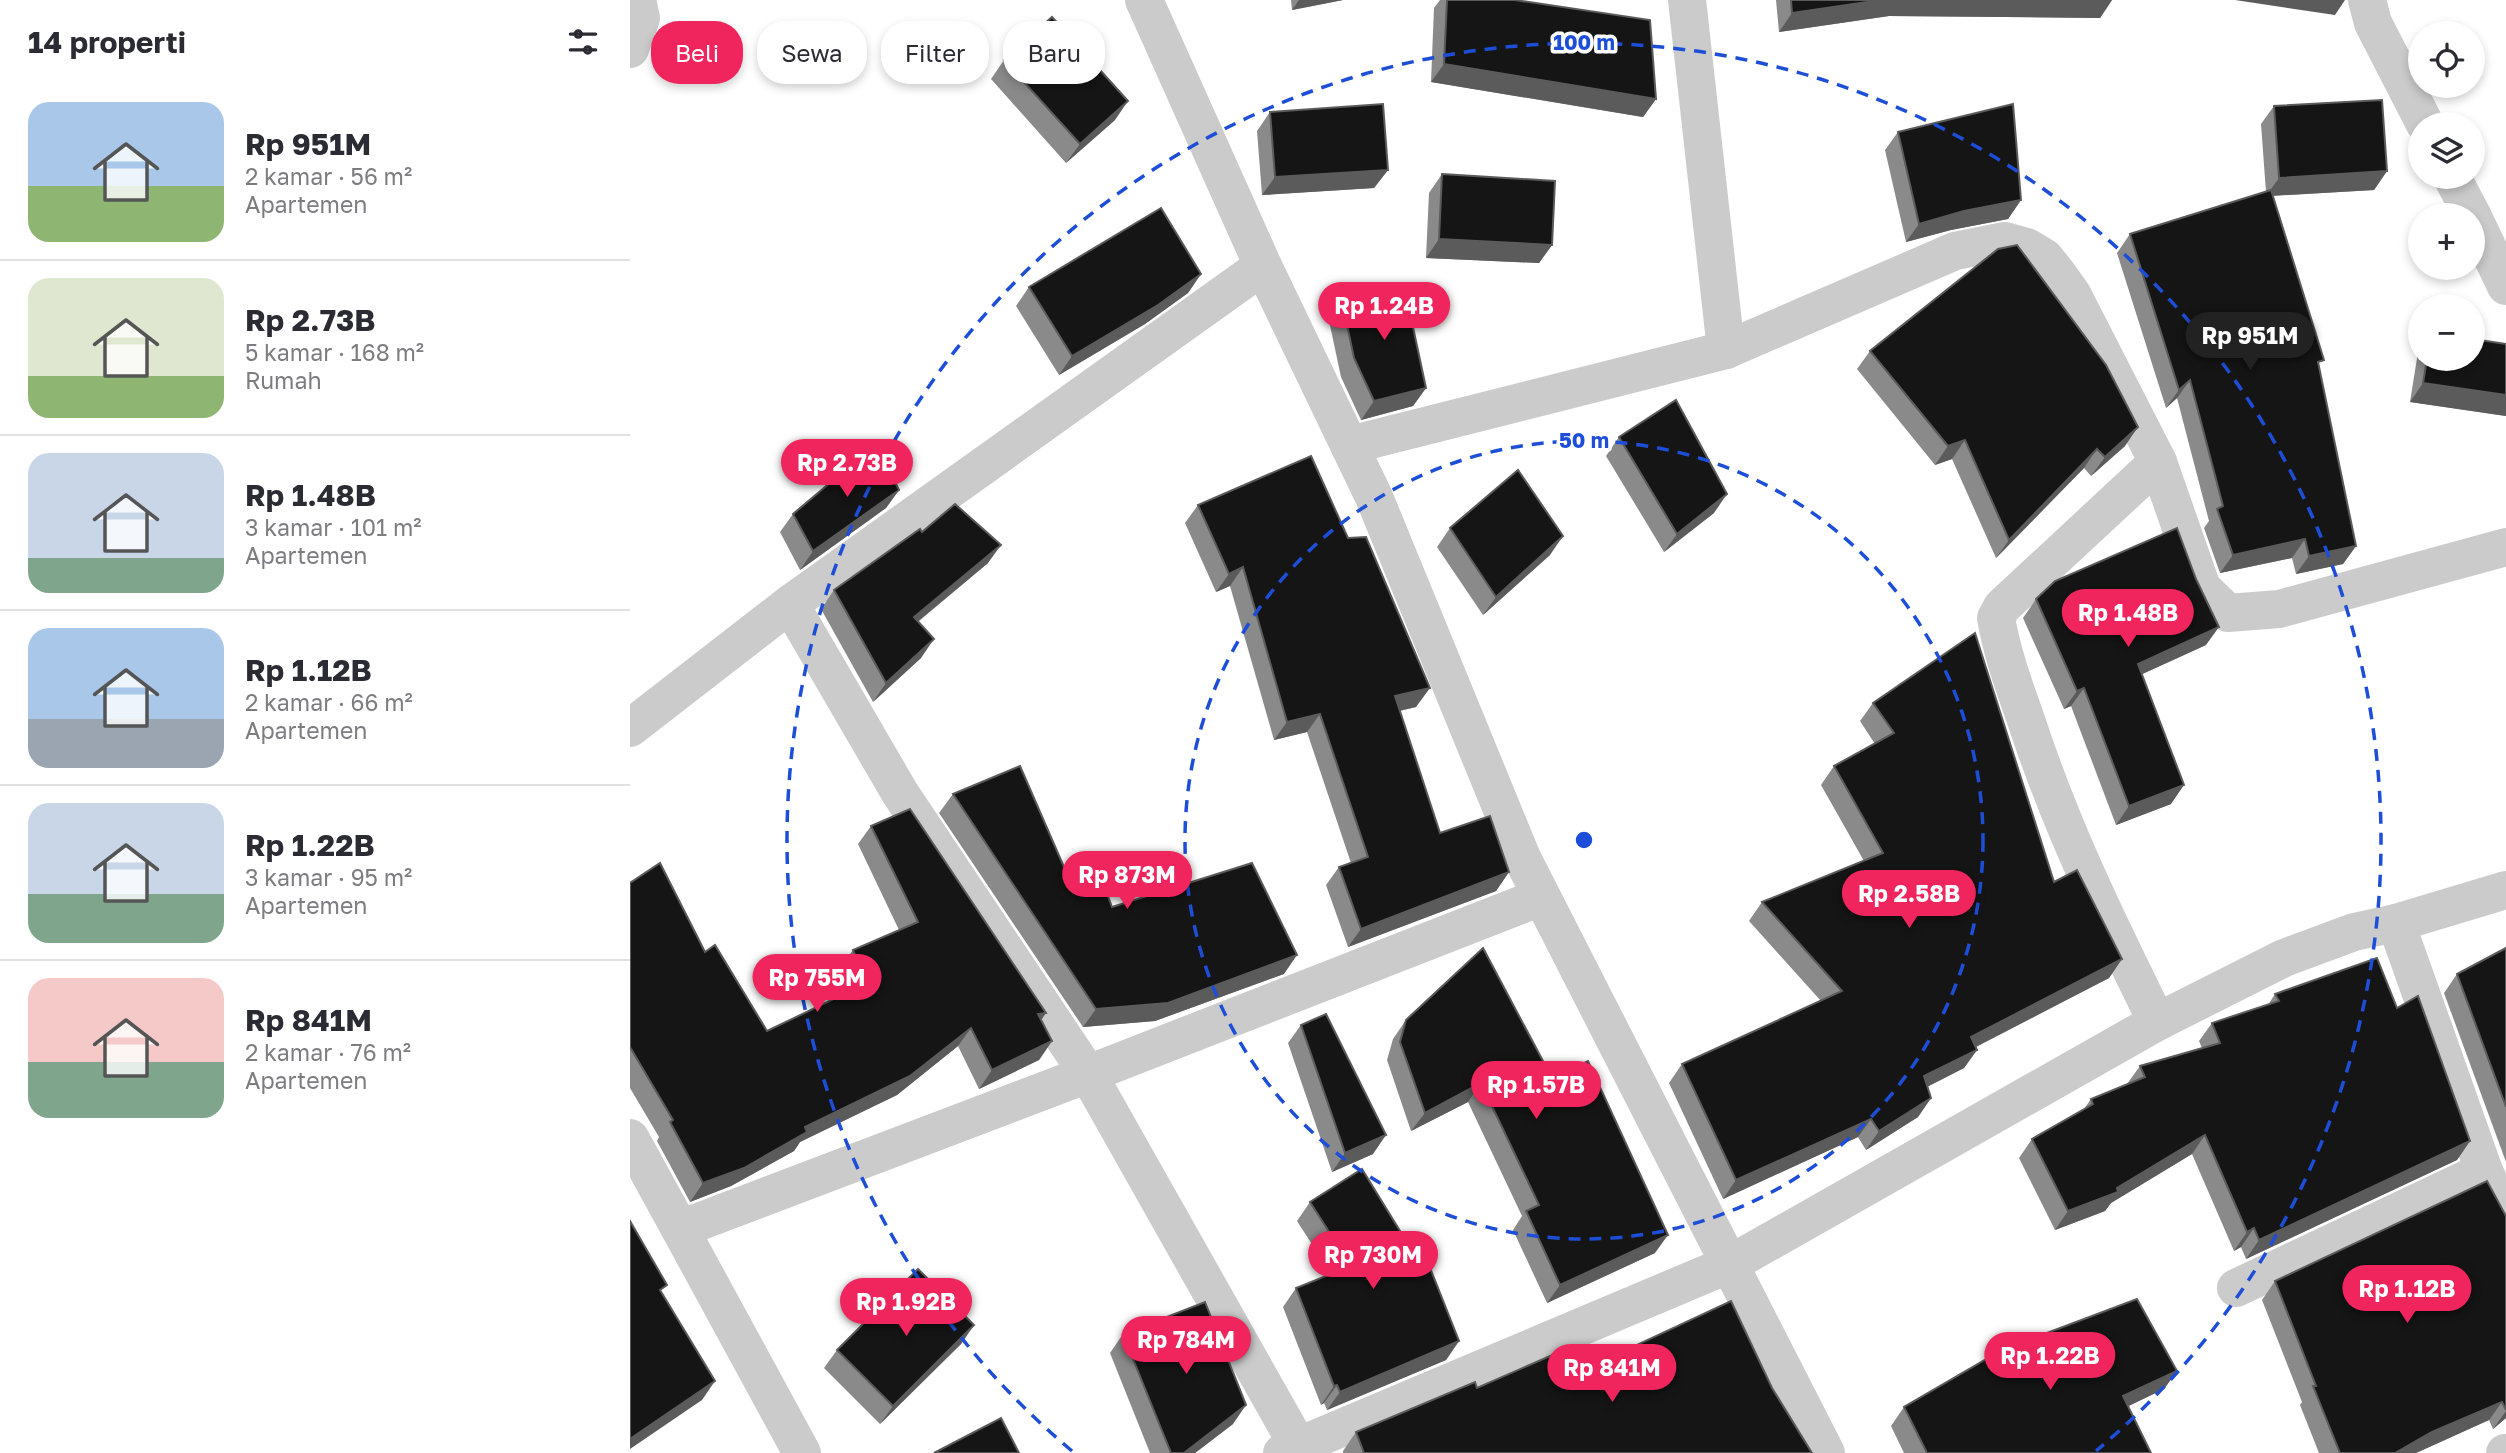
<!DOCTYPE html>
<html lang="id">
<meta charset="utf-8">
<style>
:root{--surface:#fff;--page:#f7f7f7;--text:#2b2b33;--muted:#7c7c81;--line:#e1e1e2;--accent:#f0255d}
body{margin:0;font-family:"Golos Text",sans-serif;background:var(--page);color:var(--text);height:100vh;display:flex;flex-direction:column;font-size:26px;white-space:nowrap}
*{box-sizing:border-box;margin:0}
p{font-size:23px;color:var(--muted)}
.icon{flex:none;width:38px;height:38px;fill:none;stroke:currentColor;stroke-width:2;stroke-linecap:round;stroke-linejoin:round}
.map{position:relative;flex:1;overflow:hidden}
.side{display:flex;flex-direction:column;background:var(--surface);width:630px}
.side>*{flex:none}
.top-card{position:absolute;left:21px;top:21px;width:665px;height:63px;display:flex;gap:14px}
.buttons{position:absolute;left:1778px;top:21px;display:grid;gap:14px}
.buttons a{display:grid;place-items:center;width:77px;height:77px;border-radius:50%;background:var(--surface);box-shadow:0 4px 10px #0003;font-size:35px}
.price{position:absolute;translate:-50% -60px;padding:0 16px;border-radius:24px;background:var(--accent);color:#fff;font-size:23px;line-height:46px;filter:drop-shadow(0 2px 4px #0008)}
.price::after{content:'';position:absolute;left:50%;top:42px;width:21px;height:16px;margin-left:-10px;background:inherit;clip-path:polygon(0 0,100% 0,50% 100%)}
.price.active{background:#222;color:#fff}
ul{padding:0;list-style:none}
li{display:flex;align-items:center;gap:21px;height:175px;padding:0 28px}
li+li{border-top:2px solid var(--line)}
li span{display:grid;place-items:center;flex:none;width:196px;height:140px;border-radius:21px;color:#555}
li>.icon{margin-inline-start:auto}
span .icon{width:84px;height:84px;fill:#fffc;stroke-width:1}
li b{font-size:30px}
h2{display:flex;justify-content:space-between;align-items:center;height:84px;padding:0 28px;font-size:30px}
.chip{padding:0 24px;border-radius:28px;background:var(--surface);box-shadow:0 4px 10px #0003;font-size:24px;line-height:63px}
.chip.active{background:var(--accent);color:#fff}
main{display:flex;flex:1;min-height:0}
.map>svg:first-child{display:block}
.lines{fill:none;stroke-linecap:round;stroke-linejoin:round}
.street{stroke:#cbcbcb;stroke-width:38}
.wall{fill:#8a8a8a}
.shaded-wall{fill:#5b5b5b}
.building{fill:#151515;stroke:#5b5b5b;stroke-width:2}
.ring{fill:none;stroke:#1d4ed8;stroke-width:3.5;stroke-dasharray:12 9}
.centre{fill:#1d4ed8;stroke:#fff;stroke-width:3.5}
.ring-label{font-size:21px;text-anchor:middle;font-weight:bold;fill:#1d4ed8;stroke:#fff;stroke-width:7;stroke-linejoin:round;paint-order:stroke}
</style>
<main>
<section class="side">
<h2>14 properti<svg class="icon" aria-label="filters" viewBox="0 0 24 24"><path d="M4 7h16M4 17h16"/><circle cx="9" cy="7" r="2"/><circle cx="15" cy="17" r="2"/></svg></h2>
<ul>
<li><span style="background:linear-gradient(#a9c7e8 60%,#8fb573 0)"><svg class="icon" aria-label="home" viewBox="0 0 24 24"><path d="M3 11l9-7 9 7M6 9v11h12V9"/></svg></span><div><b>Rp 951M</b><p>2 kamar · 56 m²</p><p>Apartemen</p></div></li>
<li><span style="background:linear-gradient(#dfe7d0 70%,#8fb573 0)"><svg class="icon" aria-label="home" viewBox="0 0 24 24"><path d="M3 11l9-7 9 7M6 9v11h12V9"/></svg></span><div><b>Rp 2.73B</b><p>5 kamar · 168 m²</p><p>Rumah</p></div></li>
<li><span style="background:linear-gradient(#c9d6e8 75%,#7fa58c 0)"><svg class="icon" aria-label="home" viewBox="0 0 24 24"><path d="M3 11l9-7 9 7M6 9v11h12V9"/></svg></span><div><b>Rp 1.48B</b><p>3 kamar · 101 m²</p><p>Apartemen</p></div></li>
<li><span style="background:linear-gradient(#a9c7e8 65%,#9aa5b1 0)"><svg class="icon" aria-label="home" viewBox="0 0 24 24"><path d="M3 11l9-7 9 7M6 9v11h12V9"/></svg></span><div><b>Rp 1.12B</b><p>2 kamar · 66 m²</p><p>Apartemen</p></div></li>
<li><span style="background:linear-gradient(#c9d6e8 65%,#7fa58c 0)"><svg class="icon" aria-label="home" viewBox="0 0 24 24"><path d="M3 11l9-7 9 7M6 9v11h12V9"/></svg></span><div><b>Rp 1.22B</b><p>3 kamar · 95 m²</p><p>Apartemen</p></div></li>
<li><span style="background:linear-gradient(#f6c9c9 60%,#7fa58c 0)"><svg class="icon" aria-label="home" viewBox="0 0 24 24"><path d="M3 11l9-7 9 7M6 9v11h12V9"/></svg></span><div><b>Rp 841M</b><p>2 kamar · 76 m²</p><p>Apartemen</p></div></li>
</ul>
</section>
<div class="map">
<svg width="1876" height="1453" viewBox="0 0 1876 1453">
<rect width="100%" height="100%" fill="#fff"/>
<g class="lines">
<g class="street">
<polyline points="514,0 633,266 744,497 892,858 1196,1453"/>
<polyline points="1057,0 1096,350"/>
<polyline points="1737,0 1743,23 1795,124"/>
<polyline points="0,49 11,18 7,0"/>
<polyline points="1822,177 1842,215"/>
<polyline points="1843,217 1876,286"/>
<path d="M720,445L1096,350L1325,251L1375,241L1397,247L1415,258L1427,273L1442,294L1528,462L1372,607L1366,618C1372,653 1384,686 1396,720C1431,827 1477,921 1527,1022"/>
<polyline points="1528,462 1572,588 1598,613 1649,609 1876,547"/>
<polyline points="160,604 633,266"/>
<polyline points="0,728 160,604 270,793 458,1074 672,1453"/>
<polyline points="1766,923 1854,1171 1876,1218"/>
<polyline points="0,1138 50,1229"/>
<polyline points="1606,1288 1854,1171"/>
<polyline points="172,1453 50,1229 458,1074 911,897"/>
<polyline points="652,1453 1100,1264 1527,1022 1654,958 1724,932 1766,923 1876,890"/>
<polyline points="1875,1453 1876,1453"/>
</g>
</g>
<g class="wall">
<polygon points="661,0 713,0 662,10"/>
<polygon points="810,0 885,0 1026,99 1013,117 801,82 804,8"/>
<polygon points="1146,0 1482,0 1470,18 1259,16 1149,32"/>
<polygon points="374,60 485,120 436,163 361,79"/>
<polygon points="1644,106 1757,171 1744,190 1643,196 1689,367 1726,546 1713,564 1666,574 1662,558 1590,573 1574,528 1579,521 1547,398 1536,408 1487,253 1500,234 1636,192 1631,124"/>
<polygon points="640,112 758,170 744,188 632,195 627,131"/>
<polygon points="1268,132 1391,200 1378,219 1321,230 1276,242 1255,150"/>
<polygon points="812,174 922,245 909,263 796,258 799,193"/>
<polygon points="571,274 558,293 515,324 429,375 386,306 399,287"/>
<polygon points="711,297 796,388 783,406 731,420 711,377 698,316"/>
<polygon points="1876,344 1876,416 1780,402 1788,352 1790,348 1790,359 1843,359"/>
<polygon points="1240,351 1495,446 1461,476 1454,468 1366,558 1322,459 1305,465 1227,369"/>
<polygon points="989,437 1084,513 1034,552 976,456"/>
<polygon points="269,490 256,508 170,570 150,532 163,514"/>
<polygon points="568,505 786,707 769,711 810,833 879,872 866,891 718,947 696,885 709,867 721,863 677,732 644,740 600,586 586,592 555,523"/>
<polygon points="820,528 920,555 853,615 807,547"/>
<polygon points="292,532 358,563 288,622 291,658 243,702 191,609 204,590"/>
<polygon points="1406,599 1576,645 1512,674 1541,804 1486,825 1441,706 1434,709 1393,618"/>
<polygon points="1243,703 1424,882 1492,959 1479,978 1346,1047 1347,1050 1334,1068 1297,1087 1301,1098 1288,1117 1236,1150 1228,1137 1093,1199 1039,1083 1052,1064 1191,1001 1119,921 1132,902 1234,861 1191,785 1204,766 1245,744 1230,721"/>
<polygon points="323,794 437,874 482,907 654,974 525,1021 453,1027 309,813"/>
<polygon points="241,826 412,1020 422,1041 409,1060 349,1089 328,1046 267,1095 170,1142 164,1151 101,1186 60,1202 27,1141 29,1137 0,1088 0,883 75,952 137,1031 219,991 209,969 223,950 269,930 228,844"/>
<polygon points="1876,948 1876,1162 1814,993 1827,974"/>
<polygon points="1645,994 1767,1008 1840,1141 1827,1160 1616,1259 1611,1247 1604,1251 1562,1154 1481,1203 1475,1211 1425,1230 1389,1158 1402,1139 1454,1109 1461,1099 1497,1084 1510,1066 1572,1048 1569,1041 1582,1023 1638,1005"/>
<polygon points="776,1020 922,1078 1025,1253 917,1303 883,1230 892,1216 838,1102 781,1131 757,1060 763,1039"/>
<polygon points="671,1025 743,1154 702,1172 658,1043"/>
<polygon points="680,1202 829,1341 816,1360 697,1410 694,1403 691,1405 653,1307 666,1288 701,1274 667,1221"/>
<polygon points="1876,1216 1876,1418 1863,1429 1859,1420 1786,1453 1689,1453 1670,1405 1672,1402 1632,1300 1645,1281"/>
<polygon points="344,1325 331,1344 250,1424 194,1368 207,1350"/>
<polygon points="493,1334 603,1424 565,1453 520,1453 480,1353"/>
<polygon points="1547,1371 1534,1389 1498,1406 1521,1453 1274,1453 1261,1426 1274,1407"/>
<polygon points="947,1373 1142,1388 1182,1453 713,1453 713,1451 726,1432 847,1388"/>
</g>
<g class="shaded-wall">
<polygon points="669,0 713,0 662,10"/>
<polygon points="1251,0 1482,0 1470,18 1259,16 1149,32 1162,13"/>
<polygon points="1605,0 1715,0 1705,15"/>
<polygon points="814,64 1026,99 1013,117 801,82"/>
<polygon points="498,101 485,120 436,163 450,144"/>
<polygon points="758,170 744,188 632,195 645,177"/>
<polygon points="1757,171 1744,190 1636,196 1649,178"/>
<polygon points="1391,200 1378,219 1321,230 1276,242 1289,224 1334,211"/>
<polygon points="809,239 922,245 909,263 796,258"/>
<polygon points="571,274 558,293 515,324 429,375 442,356"/>
<polygon points="1560,380 1547,398 1536,408 1549,390"/>
<polygon points="1793,383 1876,395 1876,416 1780,402"/>
<polygon points="796,388 783,406 731,420 744,401"/>
<polygon points="1508,427 1495,446 1461,476 1475,457"/>
<polygon points="1335,440 1322,459 1305,465 1318,446"/>
<polygon points="1467,449 1454,468 1366,558 1379,540"/>
<polygon points="269,490 256,508 170,570 183,551"/>
<polygon points="1097,494 1084,513 1034,552 1047,534"/>
<polygon points="933,536 920,555 853,615 866,597"/>
<polygon points="1675,539 1662,558 1590,573 1603,555"/>
<polygon points="371,545 358,563 270,636 284,617"/>
<polygon points="1726,546 1713,564 1666,574 1679,556"/>
<polygon points="613,567 600,586 586,592 599,574"/>
<polygon points="1589,627 1576,645 1495,682 1508,664"/>
<polygon points="304,639 291,658 243,702 256,683"/>
<polygon points="800,688 786,707 752,715 765,696"/>
<polygon points="1454,688 1441,706 1434,709 1447,691"/>
<polygon points="690,714 677,732 644,740 657,722"/>
<polygon points="1554,785 1541,804 1486,825 1499,806"/>
<polygon points="879,872 866,891 718,947 731,929"/>
<polygon points="667,955 654,974 525,1021 453,1027 466,1009"/>
<polygon points="1492,959 1479,978 1328,1056 1341,1037"/>
<polygon points="416,1013 403,1032 408,1014"/>
<polygon points="341,1028 328,1046 267,1095 170,1142 164,1151 101,1186 60,1202 73,1183 175,1127"/>
<polygon points="422,1041 409,1060 349,1089 362,1070"/>
<polygon points="1347,1050 1334,1068 1281,1095 1294,1076"/>
<polygon points="851,1083 838,1102 781,1131 795,1113"/>
<polygon points="1301,1098 1288,1117 1236,1150 1249,1131"/>
<polygon points="1241,1119 1228,1137 1093,1199 1106,1180"/>
<polygon points="756,1135 743,1154 702,1172 715,1153"/>
<polygon points="1575,1135 1562,1154 1481,1203 1475,1211 1425,1230 1438,1211 1487,1188"/>
<polygon points="1840,1141 1827,1160 1616,1259 1629,1240"/>
<polygon points="1624,1228 1611,1247 1604,1251 1617,1232"/>
<polygon points="1038,1235 1025,1253 917,1303 930,1285"/>
<polygon points="344,1325 331,1344 250,1424 263,1406"/>
<polygon points="829,1341 816,1360 697,1410 710,1392"/>
<polygon points="1547,1371 1534,1389 1480,1415 1493,1396"/>
<polygon points="85,1381 72,1400 0,1449 0,1439"/>
<polygon points="707,1385 694,1403 691,1405 704,1386"/>
<polygon points="1872,1402 1859,1420 1786,1453 1765,1453 1802,1432"/>
<polygon points="616,1405 603,1424 565,1453 554,1453"/>
<polygon points="1876,1411 1876,1418 1863,1429"/>
</g>
<g class="building">
<polygon points="817,0 885,0 1020,20 1026,99 814,64"/>
<polygon points="1161,0 1251,0 1162,13"/>
<polygon points="422,17 498,101 450,144 374,60"/>
<polygon points="1752,100 1757,171 1649,178 1644,106"/>
<polygon points="753,104 758,170 645,177 640,112"/>
<polygon points="1383,104 1391,200 1334,211 1289,224 1268,132"/>
<polygon points="812,174 925,181 922,245 809,239"/>
<polygon points="1641,190 1694,360 1688,362 1726,546 1679,556 1675,539 1603,555 1587,509 1593,506 1560,380 1549,390 1500,234"/>
<polygon points="531,208 571,274 528,305 442,356 399,287"/>
<polygon points="1387,245 1476,365 1508,427 1475,457 1467,449 1379,540 1335,440 1318,446 1240,351 1368,249"/>
<polygon points="774,285 796,388 744,401 724,358 711,297"/>
<polygon points="1843,339 1876,344 1876,395 1793,383 1797,359 1843,359"/>
<polygon points="1046,400 1097,494 1047,534 989,437"/>
<polygon points="246,444 269,490 183,551 163,514"/>
<polygon points="681,456 718,538 736,537 800,688 765,696 810,833 860,816 879,872 731,929 709,867 738,857 690,714 657,722 613,567 599,574 568,505"/>
<polygon points="888,470 933,536 866,597 820,528"/>
<polygon points="325,504 371,545 284,617 304,639 256,683 204,590 290,529 292,532"/>
<polygon points="1547,528 1566,579 1589,627 1508,664 1554,785 1499,806 1454,688 1447,691 1406,599 1425,581"/>
<polygon points="1345,633 1424,882 1447,870 1492,959 1341,1037 1347,1050 1294,1076 1301,1098 1249,1131 1241,1119 1106,1180 1052,1064 1212,991 1132,902 1253,853 1204,766 1264,733 1243,703"/>
<polygon points="390,766 437,874 466,864 482,907 622,863 667,955 538,1003 466,1009 323,794"/>
<polygon points="280,809 416,1013 408,1014 422,1041 362,1070 341,1028 280,1076 175,1127 177,1132 114,1168 73,1183 40,1122 43,1120 0,1047 0,883 30,863 75,952 85,945 137,1031 237,983 223,950 288,922 241,826"/>
<polygon points="853,948 922,1078 958,1061 1038,1235 930,1285 896,1211 909,1205 851,1083 795,1113 770,1042 776,1020"/>
<polygon points="1876,948 1876,1107 1827,974"/>
<polygon points="1747,958 1767,1008 1788,996 1840,1141 1629,1240 1624,1228 1617,1232 1575,1135 1487,1188 1488,1192 1438,1211 1402,1139 1463,1104 1461,1099 1515,1077 1510,1066 1590,1043 1582,1023 1649,1001 1645,994"/>
<polygon points="696,1014 756,1135 715,1153 671,1025"/>
<polygon points="732,1169 778,1244 789,1240 829,1341 710,1392 707,1385 704,1386 666,1288 721,1266 680,1202"/>
<polygon points="1857,1181 1876,1216 1876,1410 1872,1402 1802,1432 1765,1453 1710,1453 1683,1386 1686,1386 1645,1281"/>
<polygon points="0,1221 37,1285 30,1290 85,1381 0,1439"/>
<polygon points="288,1269 344,1325 263,1406 207,1350"/>
<polygon points="1507,1299 1547,1371 1493,1396 1521,1453 1297,1453 1274,1407 1372,1350"/>
<polygon points="1101,1301 1142,1388 1182,1453 734,1453 726,1432 845,1382 847,1388 936,1349 947,1373"/>
<polygon points="575,1302 616,1405 554,1453 541,1453 493,1334"/>
<polygon points="371,1418 389,1453 304,1453"/>
</g>
<g class="ring">
<circle cx="954" cy="840" r="399"/>
<path d="M442 1451A797 797 0 1 1 1466 1451"/>
</g>
<circle cx="954" cy="840" r="10" class="centre"/>
<g class="ring-label">
<text x="954" y="50">100 m</text>
<text x="954" y="448">50 m</text>
</g>
</svg>
<div class="buttons">
<a><svg class="icon" aria-label="locate" viewBox="0 0 24 24"><circle cx="12" cy="12" r="6"/><path d="M12 2v4M12 18v4M2 12h4M18 12h4"/></svg></a>
<a><svg class="icon" aria-label="layers" viewBox="0 0 24 24"><path d="M12 4l9 5-9 5-9-5zM3 14l9 5 9-5"/></svg></a>
<a>+</a>
<a>−</a>
</div>
<b class="price" style="left:754px;top:342px">Rp 1.24B</b>
<b class="price active" style="left:1620px;top:372px">Rp 951M</b>
<b class="price" style="left:217px;top:499px">Rp 2.73B</b>
<b class="price" style="left:1498px;top:649px">Rp 1.48B</b>
<b class="price" style="left:497px;top:911px">Rp 873M</b>
<b class="price" style="left:1279px;top:930px">Rp 2.58B</b>
<b class="price" style="left:187px;top:1014px">Rp 755M</b>
<b class="price" style="left:906px;top:1121px">Rp 1.57B</b>
<b class="price" style="left:743px;top:1291px">Rp 730M</b>
<b class="price" style="left:1777px;top:1325px">Rp 1.12B</b>
<b class="price" style="left:276px;top:1338px">Rp 1.92B</b>
<b class="price" style="left:556px;top:1376px">Rp 784M</b>
<b class="price" style="left:1420px;top:1392px">Rp 1.22B</b>
<b class="price" style="left:982px;top:1404px">Rp 841M</b>
<div class="top-card">
<a class="chip active">Beli</a>
<a class="chip">Sewa</a>
<a class="chip">Filter</a>
<a class="chip">Baru</a>
</div>
</div>
</main>
